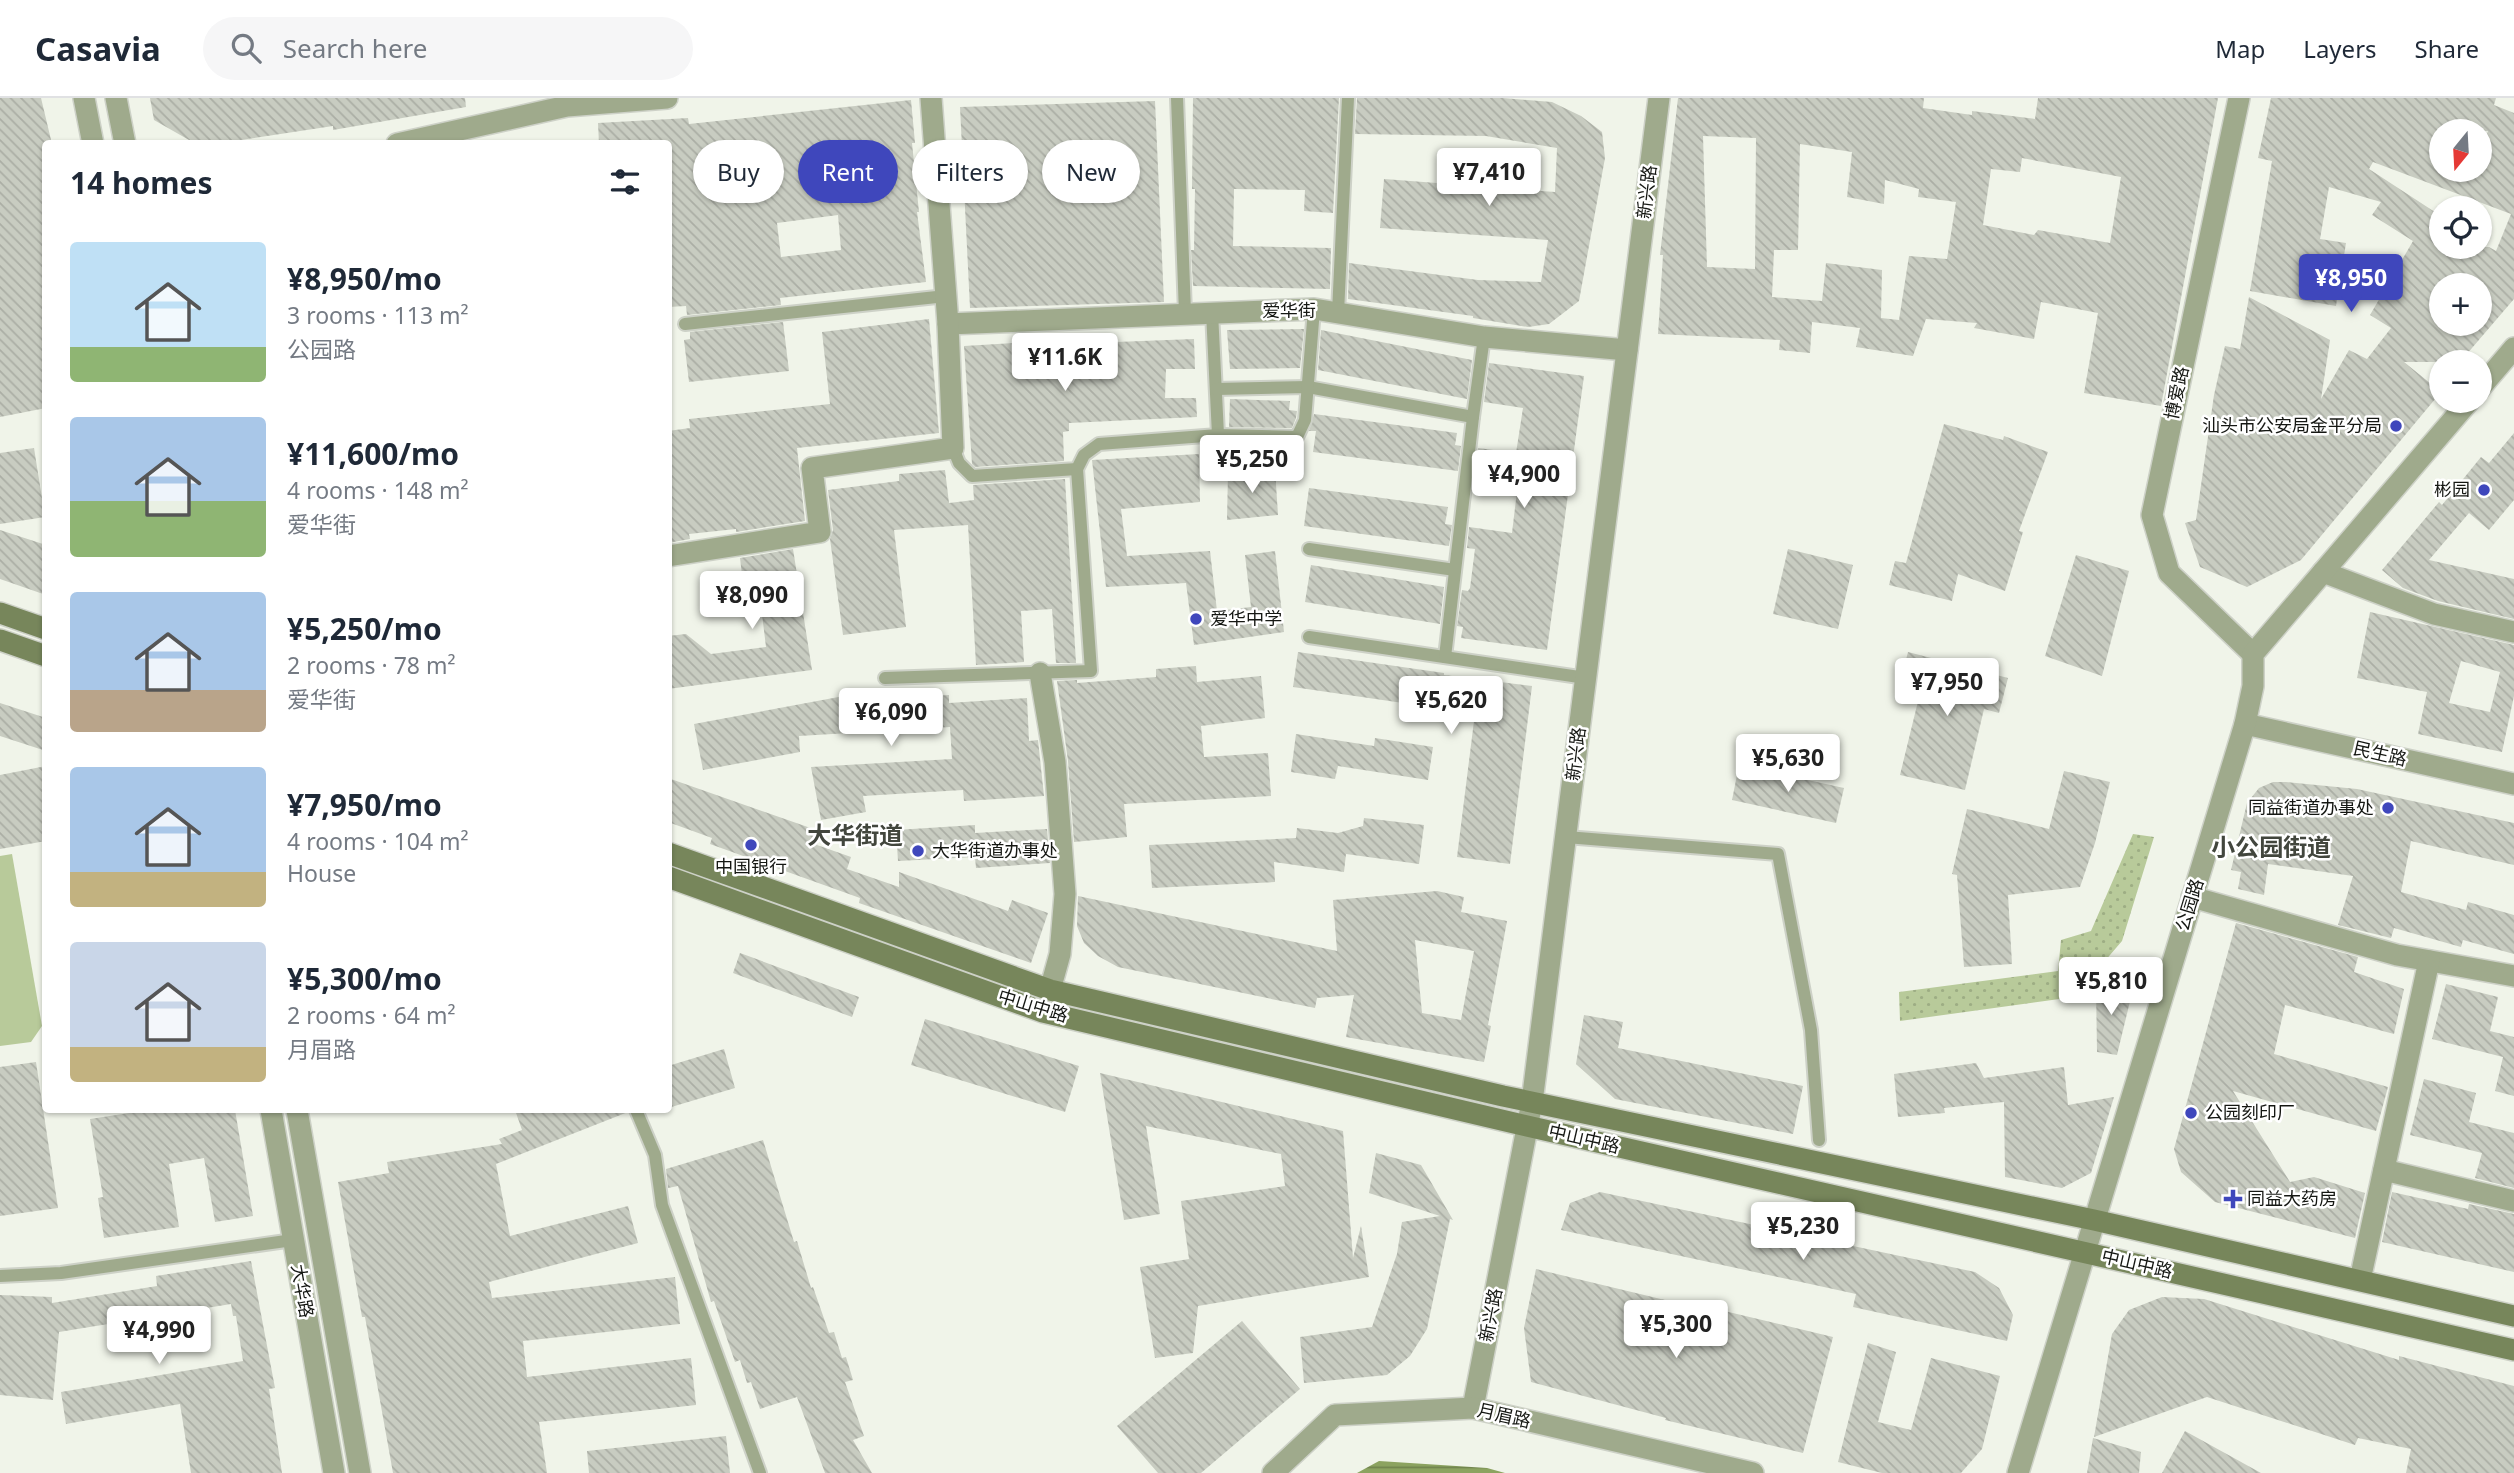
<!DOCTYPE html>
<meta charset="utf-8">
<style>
:root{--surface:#fff;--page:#f6f6f7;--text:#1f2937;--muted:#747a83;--line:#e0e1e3;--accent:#3f47bc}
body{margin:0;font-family:"Noto Sans","Noto Sans SC",sans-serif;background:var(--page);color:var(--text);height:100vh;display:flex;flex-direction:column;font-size:26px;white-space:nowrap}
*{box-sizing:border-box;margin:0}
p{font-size:23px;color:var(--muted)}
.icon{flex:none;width:38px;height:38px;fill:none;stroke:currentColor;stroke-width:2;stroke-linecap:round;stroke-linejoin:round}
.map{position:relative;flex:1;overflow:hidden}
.drawer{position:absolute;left:42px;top:42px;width:630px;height:973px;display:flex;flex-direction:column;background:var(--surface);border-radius:7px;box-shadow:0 2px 5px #0004}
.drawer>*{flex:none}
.top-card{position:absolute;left:693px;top:42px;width:665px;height:63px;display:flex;gap:14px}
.needle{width:46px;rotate:198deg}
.buttons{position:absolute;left:2429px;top:21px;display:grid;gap:14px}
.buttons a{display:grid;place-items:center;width:63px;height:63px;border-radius:50%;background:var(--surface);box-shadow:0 2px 5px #0004;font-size:35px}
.price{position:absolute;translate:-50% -60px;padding:0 16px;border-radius:7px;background:#fff;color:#222;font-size:23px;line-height:46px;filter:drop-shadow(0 2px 4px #0008)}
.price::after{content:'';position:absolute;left:50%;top:42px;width:21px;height:16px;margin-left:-10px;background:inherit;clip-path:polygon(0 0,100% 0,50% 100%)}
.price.current{background:var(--accent);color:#fff}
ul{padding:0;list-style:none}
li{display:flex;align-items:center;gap:21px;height:175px;padding:0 28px}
li span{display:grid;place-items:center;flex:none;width:196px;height:140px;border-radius:7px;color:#555}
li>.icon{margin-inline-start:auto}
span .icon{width:84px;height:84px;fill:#fffc;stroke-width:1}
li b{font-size:30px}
h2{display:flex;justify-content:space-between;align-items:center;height:84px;padding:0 28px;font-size:30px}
.pill{padding:0 24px;border-radius:32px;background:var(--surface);box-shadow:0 2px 5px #0004;font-size:24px;line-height:63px}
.pill.current{background:var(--accent);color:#fff}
header{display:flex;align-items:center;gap:42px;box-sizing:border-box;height:98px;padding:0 35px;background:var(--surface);border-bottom:2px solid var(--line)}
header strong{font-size:33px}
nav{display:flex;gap:38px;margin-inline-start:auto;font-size:24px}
.search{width:490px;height:63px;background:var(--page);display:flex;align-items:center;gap:18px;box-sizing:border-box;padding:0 24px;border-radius:38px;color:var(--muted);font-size:26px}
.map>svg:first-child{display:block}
.grass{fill:#b8ca9a}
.park{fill:url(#park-dots)}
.water{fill:url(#water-rules)}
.building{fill:url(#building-back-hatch);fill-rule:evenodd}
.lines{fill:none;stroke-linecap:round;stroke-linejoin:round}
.service-casing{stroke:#cdd1c7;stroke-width:16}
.minor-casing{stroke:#cdd1c7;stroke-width:24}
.tertiary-casing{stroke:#cdd1c7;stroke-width:24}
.secondary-casing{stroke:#cdd1c7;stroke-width:24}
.service{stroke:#9faa8c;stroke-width:12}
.minor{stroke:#9faa8c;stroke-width:21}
.tertiary{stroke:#9faa8c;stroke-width:21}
.secondary{stroke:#77865b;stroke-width:21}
.poi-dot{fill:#3f47bc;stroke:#fff;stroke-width:2.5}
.labels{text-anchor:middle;stroke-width:5;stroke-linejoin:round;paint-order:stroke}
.street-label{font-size:18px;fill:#151713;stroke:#fff}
.poi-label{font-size:18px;fill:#151713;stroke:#fff;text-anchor:start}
.district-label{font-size:24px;font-weight:bold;fill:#42463d;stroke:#fff}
</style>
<header>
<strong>Casavia</strong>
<div class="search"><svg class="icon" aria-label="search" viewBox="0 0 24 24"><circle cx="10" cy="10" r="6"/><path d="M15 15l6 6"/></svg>Search here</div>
<nav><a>Map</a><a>Layers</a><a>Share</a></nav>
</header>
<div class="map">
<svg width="2514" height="1375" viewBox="0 0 2514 1375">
<defs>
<pattern id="park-dots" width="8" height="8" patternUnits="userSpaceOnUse" patternTransform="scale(1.75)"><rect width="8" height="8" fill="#b8ca9a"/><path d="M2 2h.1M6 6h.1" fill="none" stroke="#9dad84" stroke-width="1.8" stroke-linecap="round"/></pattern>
<pattern id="water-rules" width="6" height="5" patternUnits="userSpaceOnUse" patternTransform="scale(1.75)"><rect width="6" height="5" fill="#8ca360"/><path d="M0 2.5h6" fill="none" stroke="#71844e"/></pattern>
<pattern id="building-back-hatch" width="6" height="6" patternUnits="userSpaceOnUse" patternTransform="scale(1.75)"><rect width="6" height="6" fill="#c8ccc1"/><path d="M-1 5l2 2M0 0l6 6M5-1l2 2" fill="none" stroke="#abaea5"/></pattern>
</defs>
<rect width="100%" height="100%" fill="#f0f4e9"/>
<polygon class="grass" points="12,756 42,928 31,944 0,948 0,758"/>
<polygon class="park" points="2133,736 2154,739 2122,843 2074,899 1900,923 1899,894 2058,873 2061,842 2091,833"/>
<polygon class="water" points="1379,1363 1487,1370 1505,1375 1357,1375"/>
<g class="building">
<polygon points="0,0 41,0 52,46 46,46 46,310 0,319"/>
<polygon points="150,0 465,0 466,9 333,32 333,28 214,46 196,46 154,22"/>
<polygon points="1193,0 1339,0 1333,115 1304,113 1305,92 1234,91 1233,148 1331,150 1330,191 1193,188 1191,152 1194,152 1195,91 1192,91"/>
<polygon points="1357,0 1503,0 1552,4 1581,18 1602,34 1605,60 1579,203 1549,226 1528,229 1473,220 1473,218 1348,201 1349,165 1478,182 1541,184 1548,142 1380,130 1384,81 1555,94 1557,50 1486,38 1355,36"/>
<path d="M1678,0H1924L1923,10L1972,17V13L2035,21L2038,0H2218L2161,308L2084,295L2098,215L2041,204L2034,241L1974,230L1977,225L1926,221L1913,258L1856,249L1860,230L1812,224L1810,255L1779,252L1780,242L1658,236L1663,157H1660ZM1703,38L1756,40L1755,171L1707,169ZM1800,46L1852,54L1847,99L1884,106L1885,82L1919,91L1918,99L1956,104L1947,161L1909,158L1899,222L1881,220L1882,172L1826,165L1822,203L1772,199L1774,152H1798ZM2022,60L2121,79L2110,145L2038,132L2034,137L1983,127L1991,71L2020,74Z"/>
<path d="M2271,0H2496L2494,7L2514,15V201L2460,264H2404L2441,294L2301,462L2247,489L2200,469L2185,425L2196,422L2214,297L2225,248L2240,251L2249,199L2330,242L2321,301L2349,252L2367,261L2391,230L2370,217L2413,143L2372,117L2381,104L2329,89L2320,141L2346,145L2336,208L2250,193L2272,63L2258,60ZM2441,33H2488L2480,55V72H2441ZM2373,64L2511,116L2496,153L2489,149H2441V118L2369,71ZM2441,187H2480V226H2441Z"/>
<path d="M911,2L915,45H912L919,114H917L926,184L780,200L781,207L687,217L686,208L668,209V46H599L598,25L688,20L689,26ZM838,117L841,152L781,159L777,125Z"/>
<polygon points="1155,3 1164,204 970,210 960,9"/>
<polygon points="929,221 939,335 797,350 805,423 736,434 736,431 689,436 690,441 668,445 668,333 690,330 689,321 830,306 822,234"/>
<polygon points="783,224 789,273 689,284 684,242 690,241 690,234"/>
<polygon points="1304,231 1300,270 1230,271 1227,232"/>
<polygon points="1321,232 1472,262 1467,301 1318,272"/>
<polygon points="1194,241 1195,271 1166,271 1165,300 1196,300 1197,319 1069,325 1069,333 1063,334 1064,363 975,369 972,366 964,248 1064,242 1064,246"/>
<polygon points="1489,265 1584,278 1547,552 1461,540 1463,529 1457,528 1462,492 1468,493 1470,490 1475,451 1467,450 1469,429 1512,435 1517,393 1474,387 1478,350 1516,355 1523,310 1484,304"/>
<polygon points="1230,301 1290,303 1289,312 1297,313 1296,320 1292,330 1229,329"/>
<polygon points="1314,316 1457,335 1455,347 1461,348 1458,373 1313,354 1316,333 1309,333"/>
<polygon points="1944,326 2003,342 2004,338 2048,354 2019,433 2023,434 2005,493 1958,476 1952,503 1889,487 1895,463 1906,465"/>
<polygon points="2514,335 2514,402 2489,432 2469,415 2429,462 2514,481 2514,521 2438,503 2403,490 2382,472 2439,404 2442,407 2481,359 2489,365"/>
<polygon points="34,350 45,419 0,426 0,355"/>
<polygon points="1199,356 1200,404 1121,411 1127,458 1210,453 1217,513 1251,509 1245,457 1275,453 1284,534 1194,547 1186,485 1106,489 1092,362"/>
<polygon points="1275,371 1278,417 1227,422 1228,375"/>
<polygon points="945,372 949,405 974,402 973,387 1065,381 1076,565 1056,565 1052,511 1021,513 1024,564 976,567 968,427 894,432 906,529 843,537 830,441 833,432 828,392 899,383 899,376"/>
<polygon points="1309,390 1448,409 1445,426 1452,427 1449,448 1304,428"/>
<polygon points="0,432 46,447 46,497 0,481"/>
<polygon points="793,451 812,572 668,591 668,538 686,536 711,556 766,549 760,500 745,502 740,460"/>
<polygon points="1788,451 1853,467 1838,531 1773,516"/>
<polygon points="2076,457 2129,473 2102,578 2045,558"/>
<polygon points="1311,467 1444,489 1440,526 1305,504"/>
<path d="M2370,514L2514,547V598L2502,654L2418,636L2427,594L2357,580ZM2461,563L2500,574L2490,614L2449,605Z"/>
<polygon points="1298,554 1444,575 1444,577 1532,588 1510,766 1457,759 1474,623 1457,621 1458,613 1293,589"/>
<polygon points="1908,554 2008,580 1999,615 1984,611 1965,692 1900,677 1920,595 1899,589"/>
<polygon points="1196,568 1197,584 1261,578 1265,620 1201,628 1204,659 1268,655 1271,698 1124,706 1127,739 1074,744 1068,663 1057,583 1077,582 1077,585 1156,579 1156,571"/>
<polygon points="949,597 949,605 1027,600 1029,643 1038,642 1044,698 964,703 963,692 863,698 866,714 821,722 811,669 952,661 950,629 799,638 800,654 703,672 694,626 844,598 845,603"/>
<polygon points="0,605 46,620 46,653 0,638"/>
<polygon points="1296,636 1374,648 1375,640 1433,649 1428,682 1338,668 1335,681 1291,674"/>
<polygon points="1739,667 1844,690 1836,725 1732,702"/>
<polygon points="46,668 46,743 0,751 0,677"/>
<polygon points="2064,673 2110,684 2095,745 2080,789 2008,797 2012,866 1964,869 1957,777 1952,776 1967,711 2049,731"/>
<polygon points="668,680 822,734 817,747 851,759 847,771 899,789 899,774 1008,813 1012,802 1048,815 1031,865 859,805 860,800 710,746 712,740 668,724"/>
<polygon points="2273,684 2286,684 2357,691 2514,725 2514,767 2411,743 2401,794 2466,812 2468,804 2514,817 2514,856 2463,842 2461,849 2394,830 2391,840 2338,827 2353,778 2268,766 2264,797 2238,791 2241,774 2231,772 2247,705 2259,690"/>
<polygon points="1364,720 1424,727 1419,766 1346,756 1344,774 1274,764 1275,784 1152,790 1149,747 1296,740 1297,730 1338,735 1363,728"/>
<polygon points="975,727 975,735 1047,731 1050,765 976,770 975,759 898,763 896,732"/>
<path d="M1437,793L1464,799L1461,814L1507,823L1488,927L1491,928L1484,964L1346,939L1354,897L1317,900L1315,910L1118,869L1098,858L1084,845L1077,828L1078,798L1337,853L1333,802ZM1415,842L1474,853L1461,922L1422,915Z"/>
<polygon points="2236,825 2358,859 2354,874 2404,891 2394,936 2285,907 2274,956 2388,989 2376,1033 2233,993 2290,1084 2314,1079 2365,1095 2355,1140 2215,1104 2181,1074 2174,1051"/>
<polygon points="740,855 859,899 852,919 733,875"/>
<polygon points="2446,886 2498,899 2490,933 2514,939 2514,998 2495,993 2503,959 2432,941"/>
<polygon points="2096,888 2133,891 2117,957 2097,954"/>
<polygon points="1584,917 1623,924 1618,950 1803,988 1793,1036 1615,1001 1576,966"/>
<polygon points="925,921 1079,968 1065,1014 911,967"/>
<polygon points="724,951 735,990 668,1010 668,968"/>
<polygon points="36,964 58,1110 0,1118 0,969"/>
<polygon points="1976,965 1984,980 2064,969 2068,1007 2114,999 2091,1075 2062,1090 2005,1079 2004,1004 1944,1010 1945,1015 1898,1019 1894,976"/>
<polygon points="1100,975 1343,1033 1353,1160 1361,1128 1369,1179 1198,1208 1193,1255 1155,1260 1140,1169 1189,1161 1181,1103 1285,1088 1281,1056 1146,1028 1160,1116 1124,1122"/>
<polygon points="2424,981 2476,995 2469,1024 2514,1035 2514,1090 2475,1080 2482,1055 2410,1037"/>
<polygon points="149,1012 235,1012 253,1118 215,1124 204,1060 169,1066 179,1129 104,1140 98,1100 103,1099 90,1021"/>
<polygon points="515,1012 627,1012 628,1014 496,1066 510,1138 628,1108 638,1145 489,1184 492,1200 675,1179 680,1226 523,1243 527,1279 691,1260 696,1307 539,1324 547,1375 393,1375 365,1219 362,1219 338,1084 389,1075 387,1064 502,1046 499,1041 522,1032"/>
<polygon points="763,1042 794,1144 797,1143 811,1190 813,1189 829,1235 834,1234 842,1260 846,1259 853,1282 845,1284 864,1338 853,1342 872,1375 825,1375 797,1299 760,1311 751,1284 747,1285 740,1262 735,1264 714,1203 711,1204 678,1088 668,1090 666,1071"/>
<polygon points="1376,1055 1421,1067 1453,1122 1450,1121 1427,1231 1410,1258 1387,1277 1304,1285 1300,1239 1372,1229 1397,1156 1402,1124 1440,1118 1369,1095"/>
<polygon points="1600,1094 1975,1174 1999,1190 2013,1217 2007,1243 1853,1209 1856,1196 1561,1132 1570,1105"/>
<polygon points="2392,1094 2468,1111 2469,1106 2514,1116 2514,1174 2382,1144"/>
<polygon points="251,1163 275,1290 269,1291 282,1375 191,1375 180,1306 66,1326 61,1294 243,1263 236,1218 233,1218 231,1206 59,1234 53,1302 0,1297 0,1197 52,1199 52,1205 157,1188 156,1178"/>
<polygon points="1536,1171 1694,1209 1695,1206 1833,1239 1803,1355 1665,1322 1666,1320 1531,1284 1524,1230"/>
<polygon points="2162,1199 2204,1201 2399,1262 2399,1258 2514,1288 2514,1375 2406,1375 2411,1351 2358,1340 2355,1347 2207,1299 2094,1339 2112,1236 2129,1212"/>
<polygon points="1242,1223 1300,1291 1201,1375 1158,1375 1117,1328"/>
<polygon points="1868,1245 1896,1254 1878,1324 1911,1332 1931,1260 2000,1278 1982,1351 1961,1375 1882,1375 1838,1364"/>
<polygon points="2185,1333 2261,1375 2162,1375"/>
<polygon points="726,1338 730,1375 589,1375 587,1353"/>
<polygon points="2093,1340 2141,1354 2139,1375 2087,1375"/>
</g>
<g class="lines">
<g class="service-casing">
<g id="service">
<polyline points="1177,0 1185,215"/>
<polyline points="1212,214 1218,337"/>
<polyline points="1338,215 1348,0"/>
<polyline points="685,226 946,198"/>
<polyline points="1216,291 1308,289 1473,319"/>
<polyline points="953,350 959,365 972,378 1077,371 1084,357 1099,346 1218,337 1297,339 1305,322 1314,211"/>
<polyline points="1309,451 1455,472"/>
<polyline points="1309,539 1586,580"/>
<polyline points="1445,559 1473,319 1484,239"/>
<polyline points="885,580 1091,573 1077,371"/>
<polyline points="1566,739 1778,756 1811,932 1819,1042"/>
<polyline points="636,1012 655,1057 662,1107 760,1375"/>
<polyline points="0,1178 61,1175 293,1142"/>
</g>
</g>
<g class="minor-casing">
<g id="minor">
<polyline points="2239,0 2152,417 2169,475 2253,556"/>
<polyline points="397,46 567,8 667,0"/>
<polyline points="948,226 1314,211 1484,239 1627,252"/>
<polyline points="2480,290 2514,250"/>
<polyline points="668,458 820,434 812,370 953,350 948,226 931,0"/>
<polyline points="2323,474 2434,516 2514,534"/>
<polyline points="1040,575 1055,664 1065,796 1060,856 1050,892"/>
<polyline points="2245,626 2514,686"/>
<polyline points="2192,799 2397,857 2514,878"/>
<polyline points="2384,1072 2514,1103"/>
<polyline points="2360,1182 2429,863"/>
<polyline points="1473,1310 1532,1004 1659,0"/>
<polyline points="2018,1375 2245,626 2253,588 2253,556 2469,303"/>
</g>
</g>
<g class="tertiary-casing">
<g id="tertiary">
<polyline points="84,0 93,46"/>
<polyline points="116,0 125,46"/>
<polyline points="271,1012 334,1375"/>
<polyline points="297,1012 360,1375"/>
<polyline points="1273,1375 1335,1317 1473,1310 1753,1375"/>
</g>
</g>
<g class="secondary-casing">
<g id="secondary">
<polyline points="0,515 46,531"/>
<polyline points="0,542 46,558"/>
<polyline points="668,755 1050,892 1503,998 2094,1122 2514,1218"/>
<polyline points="668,779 1043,914 1527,1028 2514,1252"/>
</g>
</g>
<use href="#service" class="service"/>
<use href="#minor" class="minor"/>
<use href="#tertiary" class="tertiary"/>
<use href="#secondary" class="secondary"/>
</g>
<g class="poi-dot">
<circle cx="2396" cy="328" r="7"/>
<circle cx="2484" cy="392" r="7"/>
<circle cx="1196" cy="521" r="7"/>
<circle cx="2388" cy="710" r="7"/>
<circle cx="751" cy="747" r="7"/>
<circle cx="918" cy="753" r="7"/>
<circle cx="2191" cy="1015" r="7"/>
<path d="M2229.5 1090.5h7v7h7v7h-7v7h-7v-7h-7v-7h7z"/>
</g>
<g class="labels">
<g class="street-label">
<text transform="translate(1647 94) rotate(-83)" y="6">新兴路</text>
<text x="1289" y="219">爱华街</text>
<text transform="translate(2177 295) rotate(-78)" y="6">博爱路</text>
<text transform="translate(1576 656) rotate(-83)" y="6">新兴路</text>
<text transform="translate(2380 656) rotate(13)" y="6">民生路</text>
<text transform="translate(2190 807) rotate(-73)" y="6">公园路</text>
<text transform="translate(1033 908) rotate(17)" y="6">中山中路</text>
<text transform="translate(1584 1041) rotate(13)" y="6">中山中路</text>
<text transform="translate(2137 1166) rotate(13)" y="6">中山中路</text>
<text transform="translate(302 1193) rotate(80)" y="6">大华路</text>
<text transform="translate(1491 1217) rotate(-79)" y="6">新兴路</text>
<text transform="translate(1504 1318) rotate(13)" y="6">月眉路</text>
</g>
<g class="poi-label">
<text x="2382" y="334" text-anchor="end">汕头市公安局金平分局</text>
<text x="2470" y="398" text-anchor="end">彬园</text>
<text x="1210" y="527">爱华中学</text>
<text x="2374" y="716" text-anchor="end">同益街道办事处</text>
<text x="932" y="759">大华街道办事处</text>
<text x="751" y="775" text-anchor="middle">中国银行</text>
<text x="2205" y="1021">公园刻印厂</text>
<text x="2247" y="1107">同益大药房</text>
</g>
<g class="district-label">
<text x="855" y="746">大华街道</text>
<text x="2271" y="758">小公园街道</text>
</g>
</g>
</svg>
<div class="buttons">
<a><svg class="needle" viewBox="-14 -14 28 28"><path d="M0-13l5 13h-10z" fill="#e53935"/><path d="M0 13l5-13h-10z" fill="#747a83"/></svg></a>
<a><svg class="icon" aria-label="locate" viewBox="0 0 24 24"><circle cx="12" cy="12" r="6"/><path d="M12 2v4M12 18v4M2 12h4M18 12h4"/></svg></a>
<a>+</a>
<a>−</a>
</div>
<b class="price" style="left:1489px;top:110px">¥7,410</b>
<b class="price current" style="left:2351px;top:216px">¥8,950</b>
<b class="price" style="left:1065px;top:295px">¥11.6K</b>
<b class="price" style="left:1252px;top:397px">¥5,250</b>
<b class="price" style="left:1524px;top:412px">¥4,900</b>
<b class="price" style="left:752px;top:533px">¥8,090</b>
<b class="price" style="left:1947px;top:620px">¥7,950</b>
<b class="price" style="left:1451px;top:638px">¥5,620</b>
<b class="price" style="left:891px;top:650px">¥6,090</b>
<b class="price" style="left:1788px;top:696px">¥5,630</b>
<b class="price" style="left:2111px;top:919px">¥5,810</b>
<b class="price" style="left:1803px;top:1164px">¥5,230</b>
<b class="price" style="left:1676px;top:1262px">¥5,300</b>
<b class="price" style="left:159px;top:1268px">¥4,990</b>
<div class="top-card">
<a class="pill">Buy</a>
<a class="pill current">Rent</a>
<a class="pill">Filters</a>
<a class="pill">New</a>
</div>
<section class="drawer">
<h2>14 homes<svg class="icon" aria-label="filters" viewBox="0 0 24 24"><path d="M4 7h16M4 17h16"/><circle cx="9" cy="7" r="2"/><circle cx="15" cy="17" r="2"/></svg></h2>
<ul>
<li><span style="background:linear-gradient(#bfe0f5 75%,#8fb573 0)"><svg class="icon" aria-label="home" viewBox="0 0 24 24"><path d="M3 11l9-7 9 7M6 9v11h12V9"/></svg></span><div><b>¥8,950/mo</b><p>3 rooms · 113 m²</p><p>公园路</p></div></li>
<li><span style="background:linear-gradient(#a9c7e8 60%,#8fb573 0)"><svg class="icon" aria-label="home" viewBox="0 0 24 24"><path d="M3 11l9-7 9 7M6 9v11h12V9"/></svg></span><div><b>¥11,600/mo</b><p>4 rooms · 148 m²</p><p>爱华街</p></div></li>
<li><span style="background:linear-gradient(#a9c7e8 70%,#b9a48a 0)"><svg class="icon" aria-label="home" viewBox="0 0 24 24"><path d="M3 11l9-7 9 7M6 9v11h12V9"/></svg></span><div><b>¥5,250/mo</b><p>2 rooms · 78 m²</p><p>爱华街</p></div></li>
<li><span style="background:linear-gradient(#a9c7e8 75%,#c2b280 0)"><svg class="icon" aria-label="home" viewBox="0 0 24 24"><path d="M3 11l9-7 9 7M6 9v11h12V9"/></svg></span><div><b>¥7,950/mo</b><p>4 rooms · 104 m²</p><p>House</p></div></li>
<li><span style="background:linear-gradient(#c9d6e8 75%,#c2b280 0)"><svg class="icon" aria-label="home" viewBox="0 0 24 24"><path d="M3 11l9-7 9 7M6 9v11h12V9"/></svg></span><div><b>¥5,300/mo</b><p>2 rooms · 64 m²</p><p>月眉路</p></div></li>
</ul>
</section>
</div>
